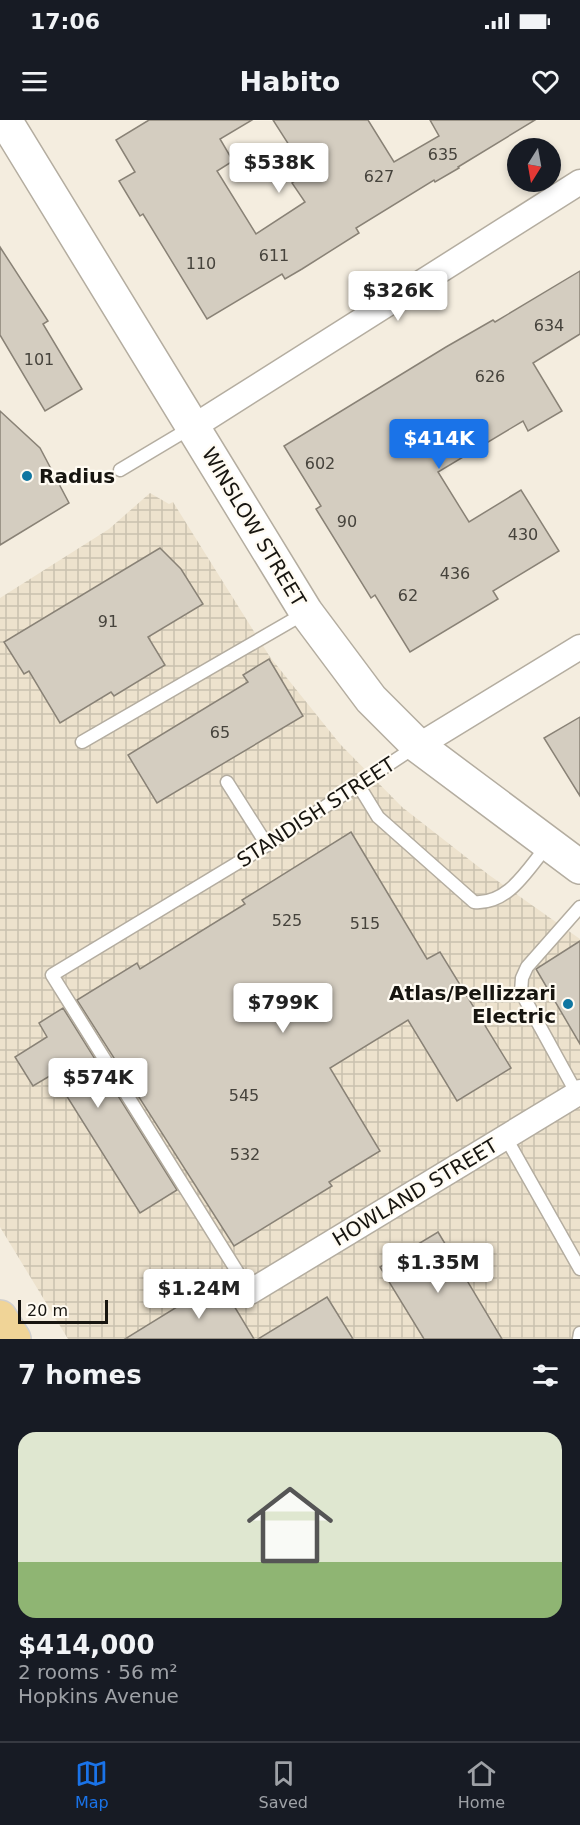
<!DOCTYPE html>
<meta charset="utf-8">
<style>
:root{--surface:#171b24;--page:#20242c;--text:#f1f3f6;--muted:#9ea1a6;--line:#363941;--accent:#1a73e8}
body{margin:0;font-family:"DejaVu Sans",sans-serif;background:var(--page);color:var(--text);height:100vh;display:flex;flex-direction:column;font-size:22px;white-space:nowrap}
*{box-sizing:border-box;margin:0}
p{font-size:20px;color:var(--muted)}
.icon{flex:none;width:33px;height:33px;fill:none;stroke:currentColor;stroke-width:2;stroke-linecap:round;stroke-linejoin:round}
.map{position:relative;height:1219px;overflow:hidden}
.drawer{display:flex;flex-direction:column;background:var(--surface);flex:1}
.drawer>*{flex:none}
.needle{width:39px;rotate:191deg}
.tools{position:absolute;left:507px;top:18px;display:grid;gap:12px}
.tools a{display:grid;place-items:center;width:54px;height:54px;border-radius:50%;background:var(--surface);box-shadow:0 3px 9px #0003;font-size:30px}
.scale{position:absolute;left:18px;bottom:15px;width:90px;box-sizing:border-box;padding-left:6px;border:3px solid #171510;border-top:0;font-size:16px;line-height:21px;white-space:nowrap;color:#171510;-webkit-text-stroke:4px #fffbf2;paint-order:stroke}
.price{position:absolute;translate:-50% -51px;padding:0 14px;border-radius:6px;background:#fff;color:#222;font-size:20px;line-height:39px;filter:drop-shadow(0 2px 3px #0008)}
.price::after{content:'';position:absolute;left:50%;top:36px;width:18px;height:14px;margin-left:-9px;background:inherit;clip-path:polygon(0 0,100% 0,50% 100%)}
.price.selected{background:var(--accent);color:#fff}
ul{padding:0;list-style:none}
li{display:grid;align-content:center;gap:12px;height:318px;padding:0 18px}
li span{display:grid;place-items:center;height:186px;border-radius:18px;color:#555}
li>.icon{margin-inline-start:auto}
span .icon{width:108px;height:108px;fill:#fffc;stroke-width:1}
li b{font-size:26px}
h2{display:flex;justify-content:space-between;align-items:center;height:72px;padding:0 18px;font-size:26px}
.status{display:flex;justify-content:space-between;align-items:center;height:42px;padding:0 30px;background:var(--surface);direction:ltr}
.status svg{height:16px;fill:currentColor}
header{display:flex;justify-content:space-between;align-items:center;height:78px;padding:0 18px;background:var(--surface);font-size:27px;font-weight:800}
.tabs{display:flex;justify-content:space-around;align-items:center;height:84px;border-top:2px solid var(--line);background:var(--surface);font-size:16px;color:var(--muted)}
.tabs a{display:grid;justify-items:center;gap:3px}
.tabs .selected{color:var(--accent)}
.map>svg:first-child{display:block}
.industrial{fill:url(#industrial-grid)}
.building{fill:#d4cdc0;stroke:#898276;stroke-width:1.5}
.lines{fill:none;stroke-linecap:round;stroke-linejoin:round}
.lane-casing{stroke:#b4ada0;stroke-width:15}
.street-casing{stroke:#b4ada0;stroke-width:27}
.secondary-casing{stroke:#b4ada0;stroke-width:36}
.primary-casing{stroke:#d1d0cf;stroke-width:36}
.lane{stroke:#fff;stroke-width:12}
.street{stroke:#fff;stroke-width:24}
.secondary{stroke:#fff;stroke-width:33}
.primary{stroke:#f0d497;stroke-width:33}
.poi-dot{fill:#0f76a1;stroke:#fffbf2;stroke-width:2}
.labels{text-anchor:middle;stroke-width:4.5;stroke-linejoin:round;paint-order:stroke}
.number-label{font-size:16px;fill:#46433c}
.poi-label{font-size:20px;font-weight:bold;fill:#171510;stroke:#fffbf2;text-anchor:start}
.street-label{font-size:20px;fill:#171510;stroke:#fffbf2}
</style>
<div class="status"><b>17:06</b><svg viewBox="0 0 49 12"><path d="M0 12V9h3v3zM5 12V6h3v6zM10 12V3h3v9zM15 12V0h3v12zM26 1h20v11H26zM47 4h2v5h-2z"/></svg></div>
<header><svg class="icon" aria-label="menu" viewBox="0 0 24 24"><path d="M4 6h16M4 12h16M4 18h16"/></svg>Habito<svg class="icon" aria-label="heart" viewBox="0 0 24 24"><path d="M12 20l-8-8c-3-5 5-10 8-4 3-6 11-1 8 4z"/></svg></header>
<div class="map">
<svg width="580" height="1219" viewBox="0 0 580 1219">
<defs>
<pattern id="industrial-grid" width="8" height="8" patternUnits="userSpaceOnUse" patternTransform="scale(1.5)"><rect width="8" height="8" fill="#ede2cd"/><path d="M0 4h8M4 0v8" fill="none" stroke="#cac1af"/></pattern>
</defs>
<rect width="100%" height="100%" fill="#f4eddf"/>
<polygon class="industrial" points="150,373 169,384 173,382 270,537 340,624 402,687 489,755 580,819 580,1219 68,1219 0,1107 0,478 109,409"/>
<g class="building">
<polygon points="149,0 252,0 220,19 233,41 217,51 256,114 305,82 292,63 307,53 273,0 368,0 394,42 439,16 430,0 535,0 458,47 459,48 435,62 434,60 356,108 359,113 302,149 285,159 282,154 207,199 143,94 140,96 119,61 135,52 116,20"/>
<polygon points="0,127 48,201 43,204 82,269 45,291 0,215"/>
<polygon points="580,151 580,214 533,243 562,291 528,311 523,301 438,352 469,402 521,370 559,431 493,471 498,479 410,532 375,475 371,478 316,389 321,386 284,326 446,227 493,200 495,202"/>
<polygon points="0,291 40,328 69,383 0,425"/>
<polygon points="160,428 181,449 203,484 148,517 165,545 114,576 111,572 60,603 29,551 24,554 4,522"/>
<polygon points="269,539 303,596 157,683 128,635 248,562 243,555"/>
<polygon points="580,597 580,676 544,618"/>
<polygon points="351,712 427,839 440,832 511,948 457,981 408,900 330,948 380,1031 329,1062 332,1066 234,1126 77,880 137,843 140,849 245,784 242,780"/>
<polygon points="580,821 580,924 536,849"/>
<polygon points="63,888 177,1070 140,1093 53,954 33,966 15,937 47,917 39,903"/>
<polygon points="438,1112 502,1219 424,1219 380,1147"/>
<polygon points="219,1161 254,1219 125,1219"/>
<polygon points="327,1177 353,1219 258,1219"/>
</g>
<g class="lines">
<g class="lane-casing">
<g id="lane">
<polyline points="120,350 192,307"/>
<polyline points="82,622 305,493"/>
<polyline points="227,662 267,725"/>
<path d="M359,666L378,697L474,782C509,785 528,748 548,725"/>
<polyline points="577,974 521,872 522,858 527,847 580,787"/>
<polyline points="506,1018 580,1149"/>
<polyline points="250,1172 52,855 267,725 415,627"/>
<polyline points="579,1219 580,1213"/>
</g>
</g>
<g class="street-casing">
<g id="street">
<polyline points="193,307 580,62"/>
<polyline points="418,626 580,527"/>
<polyline points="250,1172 580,972"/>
</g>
</g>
<g class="secondary-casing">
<polyline id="secondary" points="5,0 306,492 371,579 418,626 580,747"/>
</g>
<g class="primary-casing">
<polyline id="primary" points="0,1197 14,1219"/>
</g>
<use href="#lane" class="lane"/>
<use href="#street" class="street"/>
<use href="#secondary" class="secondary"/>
<use href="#primary" class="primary"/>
</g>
<g class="poi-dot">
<circle cx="27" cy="356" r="6"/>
<circle cx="568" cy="884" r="6"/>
</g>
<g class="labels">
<g class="number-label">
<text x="443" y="40">635</text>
<text x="379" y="62">627</text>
<text x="274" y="141">611</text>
<text x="201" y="149">110</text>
<text x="549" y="211">634</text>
<text x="39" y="245">101</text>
<text x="490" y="262">626</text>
<text x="320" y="349">602</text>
<text x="347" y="407">90</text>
<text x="523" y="420">430</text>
<text x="455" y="459">436</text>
<text x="408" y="481">62</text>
<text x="108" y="507">91</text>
<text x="220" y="618">65</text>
<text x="287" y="806">525</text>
<text x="365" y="809">515</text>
<text x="244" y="981">545</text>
<text x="245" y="1040">532</text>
</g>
<g class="poi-label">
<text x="39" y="363">Radius</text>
<text x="556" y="880" text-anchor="end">Atlas/Pellizzari<tspan x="556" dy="23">Electric</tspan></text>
</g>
<g class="street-label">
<text transform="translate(254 407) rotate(59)" y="7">WINSLOW STREET</text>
<text transform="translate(316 692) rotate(-33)" y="7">STANDISH STREET</text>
<text transform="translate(415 1072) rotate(-31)" y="7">HOWLAND STREET</text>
</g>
</g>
</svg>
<div class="tools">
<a><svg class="needle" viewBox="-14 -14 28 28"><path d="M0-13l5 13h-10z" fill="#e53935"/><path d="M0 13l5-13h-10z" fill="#9ea1a6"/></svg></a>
</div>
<div class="scale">20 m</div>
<b class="price" style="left:279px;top:74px">$538K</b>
<b class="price" style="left:398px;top:202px">$326K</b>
<b class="price selected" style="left:439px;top:350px">$414K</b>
<b class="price" style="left:283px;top:914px">$799K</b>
<b class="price" style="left:98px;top:989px">$574K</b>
<b class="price" style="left:438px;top:1174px">$1.35M</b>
<b class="price" style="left:199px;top:1200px">$1.24M</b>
</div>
<section class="drawer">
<h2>7 homes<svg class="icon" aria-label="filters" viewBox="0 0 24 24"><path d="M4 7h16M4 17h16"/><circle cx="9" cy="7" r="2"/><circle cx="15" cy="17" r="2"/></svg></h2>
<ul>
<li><span style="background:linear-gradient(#dfe7d0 70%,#8fb573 0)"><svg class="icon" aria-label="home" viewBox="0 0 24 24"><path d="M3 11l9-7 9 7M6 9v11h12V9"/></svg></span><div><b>$414,000</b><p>2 rooms · 56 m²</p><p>Hopkins Avenue</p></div></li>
</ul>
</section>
<nav class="tabs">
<a class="selected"><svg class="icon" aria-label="map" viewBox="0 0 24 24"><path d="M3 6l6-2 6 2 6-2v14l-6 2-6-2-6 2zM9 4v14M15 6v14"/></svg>Map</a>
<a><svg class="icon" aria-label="saved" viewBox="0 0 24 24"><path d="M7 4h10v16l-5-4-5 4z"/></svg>Saved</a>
<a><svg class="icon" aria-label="home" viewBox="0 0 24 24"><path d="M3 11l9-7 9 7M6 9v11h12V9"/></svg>Home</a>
</nav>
